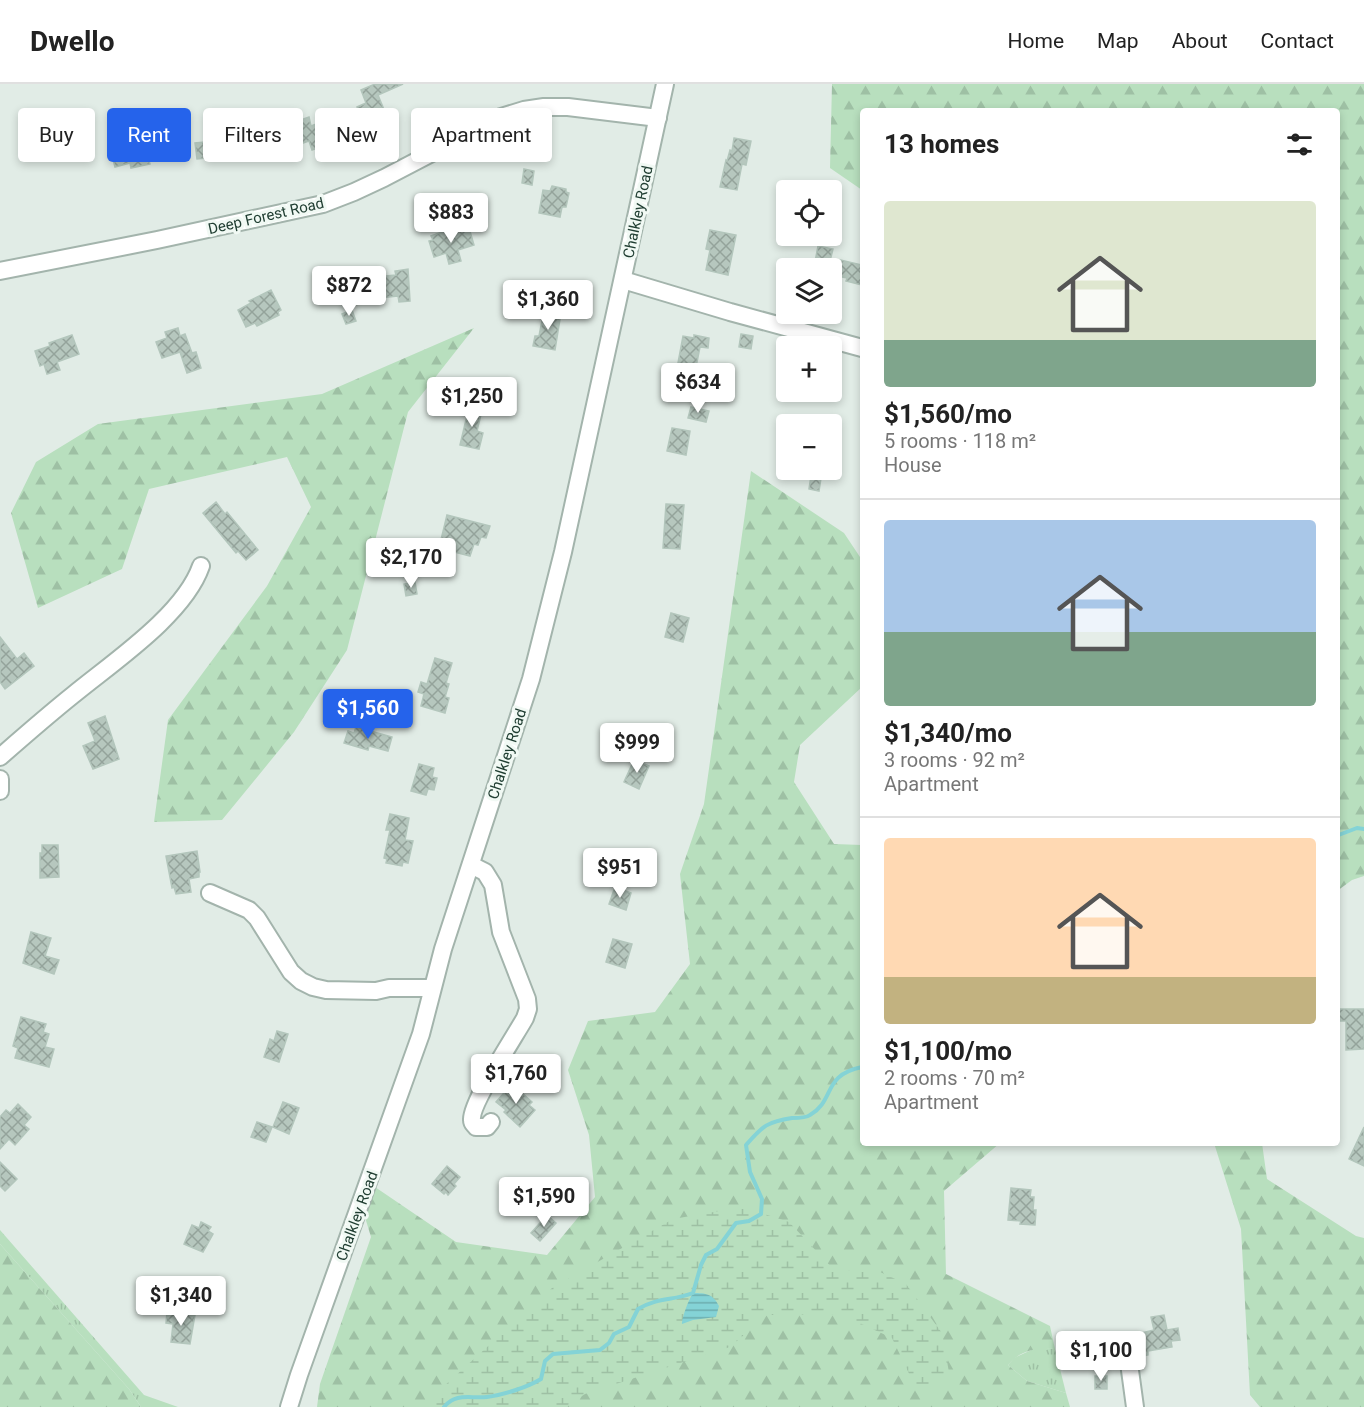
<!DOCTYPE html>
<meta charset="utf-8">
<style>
:root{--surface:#fff;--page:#f6f6f6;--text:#222;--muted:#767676;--line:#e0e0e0;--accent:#2563eb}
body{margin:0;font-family:Roboto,sans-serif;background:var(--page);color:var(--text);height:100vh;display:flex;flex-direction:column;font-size:22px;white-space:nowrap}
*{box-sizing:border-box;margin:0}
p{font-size:20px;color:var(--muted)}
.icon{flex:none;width:33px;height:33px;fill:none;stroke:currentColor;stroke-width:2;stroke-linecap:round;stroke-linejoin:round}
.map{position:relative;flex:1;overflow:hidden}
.side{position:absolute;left:860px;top:24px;width:480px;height:1038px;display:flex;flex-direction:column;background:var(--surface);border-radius:6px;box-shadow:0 3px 9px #0003}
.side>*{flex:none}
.guide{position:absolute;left:18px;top:24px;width:570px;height:54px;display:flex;gap:12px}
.tools{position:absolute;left:776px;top:96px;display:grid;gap:12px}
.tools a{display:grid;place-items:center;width:66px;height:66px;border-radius:6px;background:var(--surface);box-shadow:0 3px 9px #0003;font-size:30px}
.price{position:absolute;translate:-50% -51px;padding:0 14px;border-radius:6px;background:#fff;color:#222;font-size:20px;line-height:39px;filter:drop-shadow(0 2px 3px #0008)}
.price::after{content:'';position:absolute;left:50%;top:36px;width:18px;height:14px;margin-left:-9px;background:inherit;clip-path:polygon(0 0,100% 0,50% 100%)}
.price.selected{background:var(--accent);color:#fff}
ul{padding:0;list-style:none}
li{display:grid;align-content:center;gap:12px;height:318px;padding:0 24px}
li+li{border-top:2px solid var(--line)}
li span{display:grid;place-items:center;height:186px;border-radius:6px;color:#555}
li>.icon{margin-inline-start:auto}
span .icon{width:108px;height:108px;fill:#fffc;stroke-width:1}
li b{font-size:26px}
h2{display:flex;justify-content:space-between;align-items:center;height:72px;padding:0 24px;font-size:26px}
.tag{padding:0 21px;border-radius:6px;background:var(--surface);box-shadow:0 3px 9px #0003;font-size:21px;line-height:54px}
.tag.selected{background:var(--accent);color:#fff}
header{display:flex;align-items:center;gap:36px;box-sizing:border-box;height:84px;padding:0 30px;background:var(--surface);border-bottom:2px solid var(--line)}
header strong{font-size:28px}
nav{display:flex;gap:33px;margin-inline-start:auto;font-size:21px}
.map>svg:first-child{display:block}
.grass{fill:url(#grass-tufts)}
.forest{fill:url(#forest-firs)}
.wetland{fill:url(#wetland-marsh)}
.water{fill:url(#water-rules)}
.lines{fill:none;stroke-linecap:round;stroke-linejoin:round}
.stream{stroke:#84d3d6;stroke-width:4}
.building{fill:url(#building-cross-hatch);stroke:#b3c6bc;stroke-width:1.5}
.minor-casing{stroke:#a3b4ac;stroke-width:20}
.minor{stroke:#fff;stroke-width:16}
.labels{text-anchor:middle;stroke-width:6;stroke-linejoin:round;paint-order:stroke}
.street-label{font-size:15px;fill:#203e32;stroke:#f1f9f4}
</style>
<header>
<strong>Dwello</strong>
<nav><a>Home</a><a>Map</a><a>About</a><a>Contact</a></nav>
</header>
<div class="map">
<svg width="1364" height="1323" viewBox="0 0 1364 1323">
<defs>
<pattern id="grass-tufts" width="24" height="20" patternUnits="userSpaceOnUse" patternTransform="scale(1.5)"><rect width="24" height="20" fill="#b8dfbe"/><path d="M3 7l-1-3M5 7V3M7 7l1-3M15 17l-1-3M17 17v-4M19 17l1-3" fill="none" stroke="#9ec0a4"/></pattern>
<pattern id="forest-firs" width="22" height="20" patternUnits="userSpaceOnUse" patternTransform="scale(1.5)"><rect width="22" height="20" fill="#b8dfbe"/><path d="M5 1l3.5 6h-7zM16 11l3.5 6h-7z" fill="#9ec0a4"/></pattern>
<pattern id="wetland-marsh" width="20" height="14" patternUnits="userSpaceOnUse" patternTransform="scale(1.5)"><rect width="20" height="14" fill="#b8dfbe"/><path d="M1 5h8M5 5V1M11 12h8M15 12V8" fill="none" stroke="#9ec0a4"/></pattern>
<pattern id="water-rules" width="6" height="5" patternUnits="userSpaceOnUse" patternTransform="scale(1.5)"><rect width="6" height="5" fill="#84d3d6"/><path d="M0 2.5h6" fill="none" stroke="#6cadae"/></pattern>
<pattern id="building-cross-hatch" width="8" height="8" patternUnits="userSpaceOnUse" patternTransform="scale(1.5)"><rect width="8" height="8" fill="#b6c7be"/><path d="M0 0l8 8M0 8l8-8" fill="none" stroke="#94a39b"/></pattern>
</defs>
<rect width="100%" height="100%" fill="#e1ece6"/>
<g class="grass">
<polygon points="0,1146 144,1311 178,1323 141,1323 129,1305 0,1160"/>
<polygon points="1038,1263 1055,1265 1066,1309 1027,1297 1008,1281 1014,1274"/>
</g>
<g class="forest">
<polygon points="832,0 1364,0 1364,792 1352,796 1337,807 1336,27 862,27 862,106 830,84"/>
<polygon points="474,244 408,328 347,566 294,648 222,736 154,738 168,636 267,502 311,423 287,373 149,405 122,485 38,524 11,429 36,378 98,340 322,310"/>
<path d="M751,387L844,449L862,476V603L800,661L794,698L834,760L862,761V1059H1000L944,1107L946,1190L1050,1242L1055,1265C1038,1263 1020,1266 1008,1281L1027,1297L1066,1309L1070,1323H317L320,1300L371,1153L364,1130L375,1103L456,1158L547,1171L595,1113L589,1051L568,986L588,937L655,928L690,880L680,790L704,720Z"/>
<polygon points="1214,1059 1262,1059 1267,1095 1356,1152 1364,1154 1364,1323 1260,1323 1250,1311 1241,1145"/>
<polygon points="0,1160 129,1305 141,1323 0,1323"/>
</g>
<polygon class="wetland" points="743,1123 789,1138 835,1187 878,1187 906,1200 942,1249 950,1294 932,1305 914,1300 892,1254 840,1230 767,1231 730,1263 585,1310 565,1323 421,1323 552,1204 673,1135"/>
<path class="water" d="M693,1209C706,1209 713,1210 719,1222L716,1233L693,1236L682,1240C682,1233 689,1215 693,1209Z"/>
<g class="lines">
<g class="stream">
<polyline points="1336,752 1357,744 1364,745"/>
<path d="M444,1323C456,1308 471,1315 487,1313C503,1311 528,1303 541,1295L545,1277L553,1270L600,1266L609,1259L614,1250L629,1243L638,1225C659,1213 672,1217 693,1209L701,1181L706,1171L717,1165L736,1139L749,1137L761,1130L762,1115L750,1088L746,1061C763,1042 766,1038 792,1034C798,1034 806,1034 810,1031C835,1017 822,991 862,983"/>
</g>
</g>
<g class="building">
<polygon points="375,0 403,0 378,11 385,28 369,34 368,31 361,34 357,23 366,19 361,6"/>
<polygon points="309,33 311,42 319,39 326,61 312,66 309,57 288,64 283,49 300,43 298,37"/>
<polygon points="32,42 34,51 66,46 69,62 26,70 24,54 20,54 19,45"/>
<polygon points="146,53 147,60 151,59 155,76 149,77 150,80 131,84 130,79 115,83 111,68 135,63 133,56"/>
<polygon points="734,54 751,57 746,81 742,80 737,106 720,103 726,76 727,77 730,66 732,67"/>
<polygon points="237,55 238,71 197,75 195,59"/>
<polygon points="524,85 534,87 532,101 522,99"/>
<polygon points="552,102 566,105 566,108 569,109 566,123 562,123 560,133 539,129 543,106 550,107"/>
<polygon points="456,143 458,147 469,144 474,161 458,166 461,177 449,180 446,169 434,173 429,157 433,156 431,152"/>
<polygon points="710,146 736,151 728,191 706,186 710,166 706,165"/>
<polygon points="818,162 833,165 829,181 815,178"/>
<polygon points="836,175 862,181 862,201 846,197 847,194 832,191"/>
<polygon points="408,185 410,217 399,218 398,212 379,214 379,216 369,219 353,221 351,199 377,196 376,193 396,191 395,187"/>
<polygon points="271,206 281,226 278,228 279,231 257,242 255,239 246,243 238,226 251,219 249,217"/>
<polygon points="352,226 356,237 346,240 342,230"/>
<polygon points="544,226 561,229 555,266 533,262 535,252 539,252"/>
<polygon points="178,244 180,252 185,250 192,269 196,268 201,284 187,289 180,268 162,274 156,258 167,254 165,248"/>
<polygon points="741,250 753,252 751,265 739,263"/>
<polygon points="72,251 79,270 57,278 60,286 47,290 44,280 40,282 35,267 50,262 49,259"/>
<polygon points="694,251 709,254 708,264 700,263 696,283 678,279 683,252 694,254"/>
<polygon points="470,319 483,322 477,347 483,349 479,365 460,361"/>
<polygon points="691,323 709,327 706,338 688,334"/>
<polygon points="672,344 690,347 686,371 667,367"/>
<polygon points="811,392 821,394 819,407 809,405"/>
<polygon points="216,418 225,430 227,428 258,466 246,476 238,467 236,469 203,429"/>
<polygon points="666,420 684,421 680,465 663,464"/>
<polygon points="447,431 490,442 486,454 481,453 478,461 474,460 470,472 439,464"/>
<polygon points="415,498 417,510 406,512 404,500"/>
<polygon points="671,529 689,534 683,558 665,553"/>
<polygon points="0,553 17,575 24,569 34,582 5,605 0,598"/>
<polygon points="435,574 452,579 446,599 449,600 445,613 449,614 445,629 421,622 424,610 418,608 421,598 427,600"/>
<polygon points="105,632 119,675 93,685 83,662 95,657 88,639"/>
<polygon points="356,643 392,653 388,667 369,662 368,666 344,659 348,647 354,649"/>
<polygon points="634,676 649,682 639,705 624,698"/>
<polygon points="419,680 434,684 432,693 437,694 434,706 428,705 426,711 411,707"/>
<polygon points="390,730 409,734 405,756 413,757 408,779 403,778 402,782 386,779 387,775 384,774 390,746 386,746"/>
<polygon points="42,761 58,761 59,793 40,794 40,769 42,769"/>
<polygon points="197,767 200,788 199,788 199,793 189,795 191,808 176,810 174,803 172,804 166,772"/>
<polygon points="615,803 631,809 626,826 609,820"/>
<polygon points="31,848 51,854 45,872 59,876 54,890 23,879"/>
<polygon points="613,855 632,860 625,884 606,878"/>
<polygon points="1336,925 1364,925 1364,965 1346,966 1346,937 1336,937"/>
<polygon points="21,933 46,940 43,948 49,950 45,963 54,965 49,983 15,974 18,964 13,962"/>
<polygon points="277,947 288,950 279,978 264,973 270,955 274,957"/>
<polygon points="512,1000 532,1018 529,1021 535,1026 520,1043 504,1028 506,1026 496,1018"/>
<polygon points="283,1018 299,1024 289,1050 273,1043"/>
<polygon points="18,1020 31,1033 24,1041 29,1045 15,1061 9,1055 0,1065 0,1033 6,1026 10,1029"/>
<polygon points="257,1038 272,1043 266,1058 251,1053"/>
<polygon points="1364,1043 1364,1082 1349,1075"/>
<polygon points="0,1078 17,1095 5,1107 0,1102"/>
<polygon points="447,1082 460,1093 454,1100 456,1102 448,1111 446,1108 444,1110 432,1100"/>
<polygon points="1011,1104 1031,1106 1030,1113 1034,1113 1033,1126 1036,1126 1035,1141 1020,1140 1021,1137 1008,1136"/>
<polygon points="547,1131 556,1139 540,1157 531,1149"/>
<polygon points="201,1138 211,1143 208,1147 213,1150 203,1168 184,1160 192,1141 199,1144"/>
<polygon points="167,1228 195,1231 190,1260 171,1258 173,1240 166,1239"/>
<polygon points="1164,1231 1167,1246 1178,1244 1180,1256 1171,1257 1172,1263 1148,1267 1148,1271 1138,1273 1130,1269 1128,1257 1142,1255 1141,1249 1154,1246 1151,1233"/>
<rect x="1095" y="1292" width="12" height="13"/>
</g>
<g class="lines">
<g class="minor-casing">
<g id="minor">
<polyline points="0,187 157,156 323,120 354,108 384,94 501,33 524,26 544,23 568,23 658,34"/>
<polyline points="623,196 730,228 862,264"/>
<path d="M0,673C24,652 48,631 73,611C113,578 184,531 201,482"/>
<polyline points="0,695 0,707"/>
<path d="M471,781L485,788L493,801L501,848L527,915L528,925L525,934C515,952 470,1020 472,1036C472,1040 474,1040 476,1043H487L491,1038"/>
<polyline points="210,809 249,826 257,834 291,888 301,897 313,903 326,906 376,907 389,904 432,904"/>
<polyline points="1129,1279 1135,1323"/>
<polyline points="289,1323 299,1291 421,950 443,865 531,595 563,468 665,0"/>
</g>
</g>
<use href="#minor" class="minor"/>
</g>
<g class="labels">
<g class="street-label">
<text transform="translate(638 128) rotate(-78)" y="5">Chalkley Road</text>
<text transform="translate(266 132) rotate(-13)" y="5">Deep Forest Road</text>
<text transform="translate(507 670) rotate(-72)" y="5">Chalkley Road</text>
<text transform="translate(357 1132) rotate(-70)" y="5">Chalkley Road</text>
</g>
</g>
</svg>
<div class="tools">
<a><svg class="icon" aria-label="locate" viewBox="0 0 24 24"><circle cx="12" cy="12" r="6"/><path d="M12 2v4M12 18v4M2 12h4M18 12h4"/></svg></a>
<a><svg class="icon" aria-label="layers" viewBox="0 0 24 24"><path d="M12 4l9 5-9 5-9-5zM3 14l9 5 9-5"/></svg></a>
<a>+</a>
<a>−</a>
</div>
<b class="price" style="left:451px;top:160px">$883</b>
<b class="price" style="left:349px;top:233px">$872</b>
<b class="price" style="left:548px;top:247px">$1,360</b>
<b class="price" style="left:698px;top:330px">$634</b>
<b class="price" style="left:472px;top:344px">$1,250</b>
<b class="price" style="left:411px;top:505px">$2,170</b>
<b class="price selected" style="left:368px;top:656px">$1,560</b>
<b class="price" style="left:637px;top:690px">$999</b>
<b class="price" style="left:620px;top:815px">$951</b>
<b class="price" style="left:516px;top:1021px">$1,760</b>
<b class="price" style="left:544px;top:1144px">$1,590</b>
<b class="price" style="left:181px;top:1243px">$1,340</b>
<b class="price" style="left:1101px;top:1298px">$1,100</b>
<div class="guide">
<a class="tag">Buy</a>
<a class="tag selected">Rent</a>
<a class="tag">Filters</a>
<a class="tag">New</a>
<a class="tag">Apartment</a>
</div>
<section class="side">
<h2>13 homes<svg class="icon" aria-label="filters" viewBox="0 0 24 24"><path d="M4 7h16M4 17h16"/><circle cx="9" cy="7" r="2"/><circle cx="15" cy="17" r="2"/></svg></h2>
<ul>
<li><span style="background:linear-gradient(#dfe7d0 75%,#7fa58c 0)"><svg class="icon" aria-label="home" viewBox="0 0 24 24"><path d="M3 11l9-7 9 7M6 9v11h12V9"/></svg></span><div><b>$1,560/mo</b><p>5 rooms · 118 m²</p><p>House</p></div></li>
<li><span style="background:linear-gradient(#a9c7e8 60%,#7fa58c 0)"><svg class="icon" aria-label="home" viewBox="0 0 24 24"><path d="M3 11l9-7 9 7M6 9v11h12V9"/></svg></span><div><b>$1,340/mo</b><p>3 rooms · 92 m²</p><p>Apartment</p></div></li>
<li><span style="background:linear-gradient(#ffd9b3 75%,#c2b280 0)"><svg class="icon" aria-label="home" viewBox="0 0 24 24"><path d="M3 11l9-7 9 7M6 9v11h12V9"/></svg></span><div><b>$1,100/mo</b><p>2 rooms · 70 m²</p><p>Apartment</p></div></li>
</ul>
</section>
</div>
